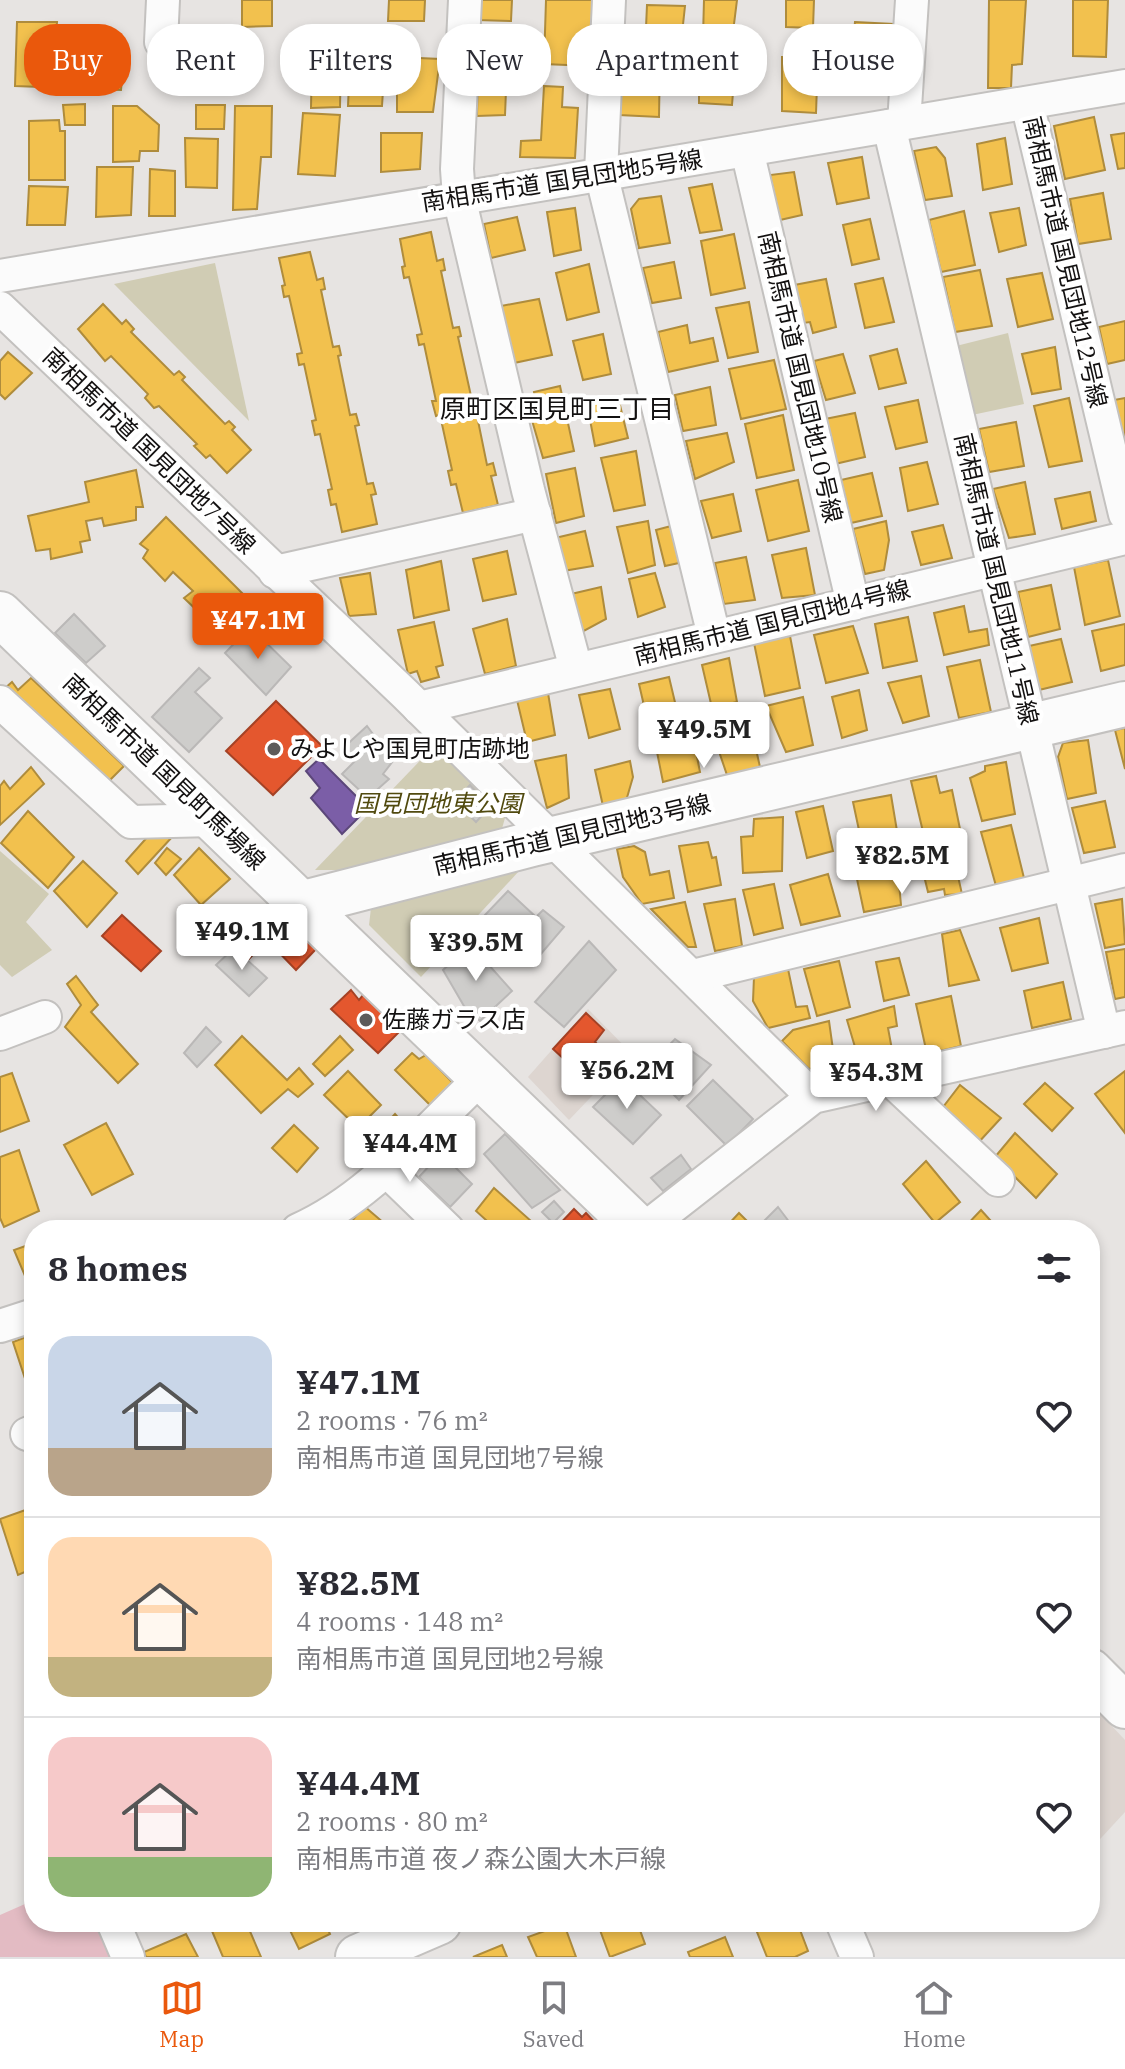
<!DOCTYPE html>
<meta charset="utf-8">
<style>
:root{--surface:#fff;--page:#f7f7f7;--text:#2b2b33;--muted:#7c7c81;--line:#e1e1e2;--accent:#ea580c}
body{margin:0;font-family:"IBM Plex Serif","Noto Sans JP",serif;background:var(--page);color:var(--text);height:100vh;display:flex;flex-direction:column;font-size:30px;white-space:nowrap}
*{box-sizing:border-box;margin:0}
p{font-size:26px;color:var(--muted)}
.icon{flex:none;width:44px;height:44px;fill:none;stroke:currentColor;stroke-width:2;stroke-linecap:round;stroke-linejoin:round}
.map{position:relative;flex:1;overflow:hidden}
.sheet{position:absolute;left:24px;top:1220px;width:1076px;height:712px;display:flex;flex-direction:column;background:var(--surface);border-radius:32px;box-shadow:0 4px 12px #0003}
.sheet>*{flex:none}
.hud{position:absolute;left:24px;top:24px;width:1078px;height:72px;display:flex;gap:16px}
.price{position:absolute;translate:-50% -68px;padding:0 18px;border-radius:8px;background:#fff;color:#222;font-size:26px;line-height:52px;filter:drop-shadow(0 2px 4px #0008)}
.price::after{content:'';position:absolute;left:50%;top:48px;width:24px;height:18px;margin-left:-12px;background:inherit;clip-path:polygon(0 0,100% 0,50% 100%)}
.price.on{background:var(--accent);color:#fff}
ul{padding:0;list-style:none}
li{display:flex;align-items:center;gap:24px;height:200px;padding:0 24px}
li+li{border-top:2px solid var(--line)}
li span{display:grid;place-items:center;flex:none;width:224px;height:160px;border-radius:24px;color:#555}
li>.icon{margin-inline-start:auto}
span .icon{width:96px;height:96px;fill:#fffc;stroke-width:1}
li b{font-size:34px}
h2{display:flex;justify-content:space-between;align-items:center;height:96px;padding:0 24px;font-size:34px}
.chip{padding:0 28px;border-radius:32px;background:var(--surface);box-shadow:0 4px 12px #0003;font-size:28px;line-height:72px}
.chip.on{background:var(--accent);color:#fff}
.menu{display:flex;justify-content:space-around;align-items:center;height:112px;border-top:2px solid var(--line);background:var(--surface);font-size:22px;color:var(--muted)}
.menu a{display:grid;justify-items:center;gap:4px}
.menu .on{color:var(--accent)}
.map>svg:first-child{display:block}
.built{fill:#ddd5d0}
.green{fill:#d0ccb4}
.water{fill:#e3bbc3}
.homes{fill:#f2c14e;stroke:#af8c3c;stroke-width:2}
.shops{fill:#e4572e;stroke:#a54225;stroke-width:2}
.offices{fill:#7b5ea7;stroke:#5c477a;stroke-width:2}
.building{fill:#cecdcb;stroke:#bab8b7;stroke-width:2}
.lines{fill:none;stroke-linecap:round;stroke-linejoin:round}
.street-casing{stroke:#c3c1bf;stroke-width:36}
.secondary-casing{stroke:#c3c1bf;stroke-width:48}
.street{stroke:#fbfbfb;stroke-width:32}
.secondary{stroke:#fbfbfb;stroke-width:44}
.poi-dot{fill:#5d5b5a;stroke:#fff;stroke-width:3}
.labels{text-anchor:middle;stroke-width:8;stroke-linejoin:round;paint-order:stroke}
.street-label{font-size:24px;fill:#131111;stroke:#fff}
.poi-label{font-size:24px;fill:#131111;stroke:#fff;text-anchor:start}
.park-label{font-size:24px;font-style:italic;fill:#514a0f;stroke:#fff}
.neighbourhood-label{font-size:26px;fill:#131111;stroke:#fff}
</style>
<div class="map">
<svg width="1125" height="1957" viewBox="0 0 1125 1957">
<rect width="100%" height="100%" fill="#e7e4e2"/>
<g class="built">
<polygon points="588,1009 632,1054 569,1120 528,1077"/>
<polygon points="1090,1703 1125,1740 1125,1812 1090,1850"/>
</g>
<g class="green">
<polygon points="215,263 249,421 114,284"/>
<polygon points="1008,333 1024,404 972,415 956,346"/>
<polygon points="436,744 507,811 501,832 339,870 315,870"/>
<polygon points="0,851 49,894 26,922 52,950 12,977 0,965"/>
<polygon points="520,870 421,977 369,925 371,908"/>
</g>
<polygon class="water" points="34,1900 34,1922 95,1922 110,1957 0,1957 0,1915"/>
<g class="homes">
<polygon points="242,0 272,0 272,26 242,27"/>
<polygon points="389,0 425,0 424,21 388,21"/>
<polygon points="478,0 512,0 511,21 477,20"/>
<polygon points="546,0 593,0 590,66 544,64"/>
<polygon points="704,0 737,0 732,40 703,37"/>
<polygon points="786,0 814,0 813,28 786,27"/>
<polygon points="989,0 1026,0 1022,64 1012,65 1011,88 988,88"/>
<polygon points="1073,0 1108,0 1106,57 1073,56"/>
<polygon points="647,5 685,6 680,52 645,50"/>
<polygon points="17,22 57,22 54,56 41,87 15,86"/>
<polygon points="855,22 893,24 887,49 876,48 867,95 848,94"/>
<polygon points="177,26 208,26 205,93 167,92 168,57 175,52"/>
<polygon points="91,48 125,49 121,90 88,89"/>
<polygon points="699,54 736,55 732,105 699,103"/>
<polygon points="312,57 341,57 340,107 311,108"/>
<polygon points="397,57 440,59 433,112 397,112"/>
<polygon points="621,57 660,59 659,117 619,115"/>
<polygon points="782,57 818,58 816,113 782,111"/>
<polygon points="350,60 385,60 382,106 348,106"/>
<polygon points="478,66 507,66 505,115 477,116"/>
<polygon points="544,86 563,87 562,107 578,108 575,158 520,157 521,141 541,140"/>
<polygon points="85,104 85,125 65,125 63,105"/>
<polygon points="196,105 225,105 224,129 196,129"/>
<polygon points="113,106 137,106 159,125 158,151 140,151 139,161 113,162"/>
<polygon points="235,106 272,106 271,157 261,157 257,209 233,210"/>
<polygon points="303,113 340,115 335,176 298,174"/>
<polygon points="1094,117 1105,170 1065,179 1054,126"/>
<polygon points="59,120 60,131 65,131 65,180 29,180 29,121"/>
<polygon points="381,133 422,133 420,169 381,172"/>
<polygon points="1125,133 1125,168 1118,169 1111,135"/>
<polygon points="185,138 218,139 217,188 186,187"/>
<polygon points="1005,138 1012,184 983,190 977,144"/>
<polygon points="936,147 945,158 952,196 925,200 914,151"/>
<polygon points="862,157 869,198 837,204 828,163"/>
<polygon points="97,167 133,167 131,215 96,217"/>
<polygon points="150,169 175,171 175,216 149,216"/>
<polygon points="794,172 802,215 780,220 770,175"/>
<polygon points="712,184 722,230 700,233 689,188"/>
<polygon points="29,186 68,187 65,225 27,225"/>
<polygon points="1103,193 1111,239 1078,244 1070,199"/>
<polygon points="661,196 670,243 639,248 631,209 639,199"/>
<polygon points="575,208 581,250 554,256 547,212"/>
<polygon points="1019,208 1026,245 999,252 990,213"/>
<polygon points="964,211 975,265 941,272 929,220"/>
<polygon points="517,217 525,250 491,258 484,224"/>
<polygon points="870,219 879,259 852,265 843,225"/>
<polygon points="431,232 437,261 443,259 445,270 441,271 453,328 459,327 461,336 458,337 471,396 477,395 479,406 475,406 487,465 493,463 496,475 491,476 498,505 463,513 456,484 451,485 448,471 452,470 440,415 436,416 432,401 436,401 424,344 419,345 417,335 422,334 409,277 404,278 402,267 405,266 400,239"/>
<polygon points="734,234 745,288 711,295 701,241"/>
<polygon points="310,252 317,280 323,278 325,289 321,290 333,347 339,346 341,355 338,356 350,415 356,414 359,425 355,426 367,484 373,483 376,494 371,495 377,524 342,532 336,504 331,505 328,490 332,489 320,434 315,435 312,421 316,420 304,364 299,365 297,354 302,353 289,296 284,297 282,286 285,285 279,258"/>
<polygon points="674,262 681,298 652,303 643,268"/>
<polygon points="589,264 599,312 567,320 556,273"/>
<polygon points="980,270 992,326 955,332 943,277"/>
<polygon points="1042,273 1053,319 1018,327 1007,279"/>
<polygon points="883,278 894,322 865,328 855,284"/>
<polygon points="826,279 836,327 813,333 810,322 803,323 794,285"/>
<polygon points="539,299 552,355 514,363 501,306"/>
<polygon points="749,302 758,352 728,358 716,308"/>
<polygon points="103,304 122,324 126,320 134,329 131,332 174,375 179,371 185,377 182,380 225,424 229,421 235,427 232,430 251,450 227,473 210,455 206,458 194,446 197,444 159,406 154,408 145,398 148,394 111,356 105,361 78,329"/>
<polygon points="1125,321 1125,360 1107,364 1099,327"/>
<polygon points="687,325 690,343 713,338 718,361 668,372 658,332"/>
<polygon points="603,334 611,374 583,380 573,341"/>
<polygon points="1055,347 1061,389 1032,394 1022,354"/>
<polygon points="897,349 906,383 879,389 870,356"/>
<polygon points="8,352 32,373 5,399 0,394 0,361"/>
<polygon points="843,354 855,393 826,400 814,361"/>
<polygon points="774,360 786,409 741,419 729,369"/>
<polygon points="560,386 574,451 543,458 531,417 538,415 534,392"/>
<polygon points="710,387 716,425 683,431 675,395"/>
<polygon points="618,397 628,438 595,446 587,404"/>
<polygon points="1069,398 1082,461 1049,467 1034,406"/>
<polygon points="1125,398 1125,449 1114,400"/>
<polygon points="918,400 927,442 896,449 885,407"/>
<polygon points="855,413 865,457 835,464 825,419"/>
<polygon points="783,415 794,470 757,478 745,424"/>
<polygon points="1016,422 1024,466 989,472 979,429"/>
<polygon points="727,433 734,462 695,479 686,441"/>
<polygon points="636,451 645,505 614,511 601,458"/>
<polygon points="927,462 938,504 908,511 900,468"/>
<polygon points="575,468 584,516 556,523 546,474"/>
<polygon points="136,470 143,507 136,507 136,520 104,526 102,518 86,521 90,540 80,542 82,552 51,559 50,549 36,551 28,516 89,502 85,482"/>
<polygon points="872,473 882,516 851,523 841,480"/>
<polygon points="798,480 809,531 768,541 756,490"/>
<polygon points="1025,482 1035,534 1009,538 993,489"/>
<polygon points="1090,492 1096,521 1062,529 1055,499"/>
<polygon points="733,494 741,531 712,538 701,501"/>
<polygon points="166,517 247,598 222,623 214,615 207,620 184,598 193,591 173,572 165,581 143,558 148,550 140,544"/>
<polygon points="648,521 655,565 628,573 617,527"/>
<polygon points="886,521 889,540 884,570 865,574 853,529"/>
<polygon points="943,525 952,558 921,565 912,532"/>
<polygon points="671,526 679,563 665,566 656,530"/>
<polygon points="585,531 593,566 563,571 555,538"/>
<polygon points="806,548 815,595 782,598 772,555"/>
<polygon points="507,551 516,594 483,601 473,559"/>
<polygon points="746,557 755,600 724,604 715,563"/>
<polygon points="1108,560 1120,616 1085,625 1074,567"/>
<polygon points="441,561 449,610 414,618 406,570"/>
<polygon points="370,573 376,614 349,616 340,578"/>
<polygon points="655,573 665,607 638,617 629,579"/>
<polygon points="1051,585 1060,629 1028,637 1018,592"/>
<polygon points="601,587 606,619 580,633 571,594"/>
<polygon points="964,606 969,632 987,629 989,645 944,655 934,613"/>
<polygon points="908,617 917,661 883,668 875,624"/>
<polygon points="507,619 516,666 485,674 473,629"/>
<polygon points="434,622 443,665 436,667 439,677 421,682 417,671 408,674 398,630"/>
<polygon points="1125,624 1125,665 1101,671 1092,631"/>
<polygon points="853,626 868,673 826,683 814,635"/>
<polygon points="790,636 800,688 765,696 754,643"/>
<polygon points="1061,639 1072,682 1039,690 1029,646"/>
<polygon points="729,658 737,702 712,708 702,665"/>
<polygon points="980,660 991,712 959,718 947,667"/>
<polygon points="921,676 929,716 903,723 888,683"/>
<polygon points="669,677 678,715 648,723 639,684"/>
<polygon points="31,678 124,766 105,785 4,689 12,682 18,690"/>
<polygon points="610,689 620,729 589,738 579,695"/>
<polygon points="859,690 867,730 842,738 832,697"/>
<polygon points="548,693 555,735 527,742 517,700"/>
<polygon points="803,697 813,745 786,752 766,706"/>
<polygon points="749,718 760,767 727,775 711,728"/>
<polygon points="691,727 700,772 663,782 654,737"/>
<polygon points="1125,728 1125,769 1115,730"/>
<polygon points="1088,740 1096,793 1067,799 1058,757 1063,743"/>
<polygon points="566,755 569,798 547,808 535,761"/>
<polygon points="630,761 633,777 626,801 603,806 595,770"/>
<polygon points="1006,762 1015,814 982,821 970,778 985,771 985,766"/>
<polygon points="31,767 44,784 0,825 0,786 4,781 10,789"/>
<polygon points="936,776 940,793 952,790 960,829 924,836 911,781"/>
<polygon points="891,795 899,843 863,849 853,802"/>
<polygon points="1105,801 1115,847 1084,853 1072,808"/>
<polygon points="823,806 833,851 807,858 796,812"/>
<polygon points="28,811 74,857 48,888 1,843"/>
<polygon points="783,817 782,871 743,873 741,837 753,836 754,819"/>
<polygon points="1011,825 1024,878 996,886 981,832"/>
<polygon points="150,834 173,836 138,874 126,861"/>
<polygon points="950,841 962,894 945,895 944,889 928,892 917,847"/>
<polygon points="708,842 712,858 716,857 721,885 688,892 679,846"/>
<polygon points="634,846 645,852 650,875 669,871 674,898 642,904 623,877 617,849"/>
<polygon points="167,848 181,859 166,875 155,863"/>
<polygon points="199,848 230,879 201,905 174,875"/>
<polygon points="896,851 901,905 864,912 854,865"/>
<polygon points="83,861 117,893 87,927 54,891"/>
<polygon points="828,874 840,916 801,925 790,885"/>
<polygon points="774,884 783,928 754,935 743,890"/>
<polygon points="735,899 742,946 715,951 704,904"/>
<polygon points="1122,899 1125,944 1105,948 1095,904"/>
<polygon points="685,902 696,947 688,947 651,909"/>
<polygon points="1039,918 1048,963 1012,971 1000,928"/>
<polygon points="960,930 979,980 949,986 942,934"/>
<polygon points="1125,949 1125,997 1115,999 1106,952"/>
<polygon points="899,958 909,995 884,1001 876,962"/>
<polygon points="839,961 850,1007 817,1016 804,969"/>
<polygon points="788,969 796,1007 807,1006 810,1018 768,1028 753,1001 754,977"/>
<polygon points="76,976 98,1005 91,1012 138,1064 118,1083 65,1027 81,1005 67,984"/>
<polygon points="1063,982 1071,1019 1032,1028 1024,991"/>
<polygon points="951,996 961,1046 927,1054 916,1004"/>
<polygon points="894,1006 897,1026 888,1028 893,1055 860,1064 847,1020"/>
<polygon points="829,1021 835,1064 809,1069 782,1041 793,1030"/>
<polygon points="242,1036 287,1080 299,1068 313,1084 298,1097 288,1089 261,1113 215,1065"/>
<polygon points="340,1036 353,1050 325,1076 313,1064"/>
<polygon points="412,1053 419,1059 426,1055 454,1084 433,1108 395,1070"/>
<polygon points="348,1071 381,1105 358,1128 324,1095"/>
<polygon points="1125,1071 1125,1133 1095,1094"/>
<polygon points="12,1073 29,1121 0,1132 0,1077"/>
<polygon points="1045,1083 1073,1108 1052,1131 1024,1104"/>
<polygon points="960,1085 1001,1118 977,1144 940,1111"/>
<polygon points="395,1114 409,1130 395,1143 381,1129"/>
<polygon points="106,1123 133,1174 92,1195 64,1145"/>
<polygon points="294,1125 318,1148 297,1172 272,1148"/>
<polygon points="1015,1133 1057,1174 1036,1198 995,1157"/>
<polygon points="19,1150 39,1211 4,1227 0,1218 0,1157"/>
<polygon points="926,1161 960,1202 935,1223 903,1184"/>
<polygon points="494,1188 541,1230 497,1230 476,1211"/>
<polygon points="364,1206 392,1230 353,1230 349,1225"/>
<polygon points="981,1210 999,1230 962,1230"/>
<polygon points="739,1213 756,1230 723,1230"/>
<polygon points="34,1243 34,1297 14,1250"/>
<polygon points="34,1334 34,1406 13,1342"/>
<polygon points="34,1507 34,1568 18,1575 0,1519"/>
<polygon points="237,1922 246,1922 261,1957 223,1957 212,1931"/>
<polygon points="286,1922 325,1922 330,1934 299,1949"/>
<polygon points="597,1922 637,1922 645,1944 610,1957"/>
<polygon points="753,1922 797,1922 808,1951 795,1957 767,1957"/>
<polygon points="564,1924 576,1957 537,1957 528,1937"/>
<polygon points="186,1934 198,1957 146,1957 144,1952"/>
<polygon points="725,1937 733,1957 690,1957 688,1952"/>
<polygon points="502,1945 507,1957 473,1957"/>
</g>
<g class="shops">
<polygon points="276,701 322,746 273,795 226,751"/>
<polygon points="274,914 316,949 296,970 267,940 248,960 237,951"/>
<polygon points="122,915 161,951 141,971 102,936"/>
<polygon points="351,990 359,1000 364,994 400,1031 378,1053 331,1009"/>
<polygon points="586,1013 604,1030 595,1042 616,1063 594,1087 553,1049"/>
<polygon points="574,1209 582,1217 586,1213 602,1230 554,1230"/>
</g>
<polygon class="offices" points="319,759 368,808 342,834 311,798 320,788 306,771"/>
<g class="building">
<polygon points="74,614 105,646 86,663 55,633"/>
<polygon points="250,627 291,667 266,695 225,653"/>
<polygon points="199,668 210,678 195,692 222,718 189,752 152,717"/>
<polygon points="367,726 393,761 383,774 389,779 368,798 342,774 354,762 341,750"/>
<polygon points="470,785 490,807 476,822 455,801"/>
<polygon points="508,891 536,917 543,910 564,927 534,962 485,915"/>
<polygon points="589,941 616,970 564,1027 535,1002"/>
<polygon points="471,945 512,991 480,1021 464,1006 443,970"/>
<polygon points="234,948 267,978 249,996 216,965"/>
<polygon points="206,1027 221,1042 197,1067 184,1053"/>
<polygon points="675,1039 711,1065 679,1100 647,1068"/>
<polygon points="622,1078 661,1115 633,1144 593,1107"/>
<polygon points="713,1080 753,1119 727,1146 687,1106"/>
<polygon points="505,1134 560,1190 532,1208 484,1154"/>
<polygon points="441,1153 472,1184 450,1207 419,1177"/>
<polygon points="681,1155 691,1169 663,1191 651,1178"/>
<polygon points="554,1201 564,1212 553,1223 542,1212"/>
<polygon points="778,1207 793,1227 789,1230 772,1230 764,1221"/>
</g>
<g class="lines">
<g class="street-casing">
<g id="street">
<polyline points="465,0 457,169 459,197 528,490 576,669"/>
<polyline points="609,0 601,173 714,636"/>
<polyline points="161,42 163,0"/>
<polyline points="1027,103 1125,514"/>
<polyline points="904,123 912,0"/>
<polyline points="889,126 1104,1032"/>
<polyline points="747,150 853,604"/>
<polyline points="0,276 1125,86"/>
<polyline points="0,308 405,694 813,1097"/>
<polyline points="275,572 535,514"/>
<polyline points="0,702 131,822 214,820"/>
<polyline points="419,708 1125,538"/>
<polyline points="693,976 1125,870"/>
<polyline points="0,1034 45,1017"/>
<polyline points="892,1081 998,1180"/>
<polyline points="385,1169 448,1230"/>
<path d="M298,1230C370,1198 424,1131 481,1078"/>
<polyline points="643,1230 813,1097 1125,1027"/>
<polyline points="0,1326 34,1315"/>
<polyline points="27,1434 34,1431"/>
<polyline points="113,1922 128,1957"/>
<polyline points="842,1922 857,1957"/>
</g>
</g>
<g class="secondary-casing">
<g id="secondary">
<polyline points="0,614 640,1230"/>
<polyline points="300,904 532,844 1125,704"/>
<polyline points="1090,1671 1125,1706"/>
<polyline points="358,1957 439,1922"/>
</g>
</g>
<use href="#street" class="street"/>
<use href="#secondary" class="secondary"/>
</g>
<g class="poi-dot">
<circle cx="274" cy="749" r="8"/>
<circle cx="366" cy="1020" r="8"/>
</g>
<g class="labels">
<g class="street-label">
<text transform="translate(562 181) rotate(-9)" y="8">南相馬市道 国見団地5号線</text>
<text transform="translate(1065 262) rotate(77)" y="8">南相馬市道 国見団地12号線</text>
<text transform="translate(800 377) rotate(77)" y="8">南相馬市道 国見団地10号線</text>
<text transform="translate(149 451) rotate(44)" y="8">南相馬市道 国見団地7号線</text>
<text transform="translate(996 579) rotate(77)" y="8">南相馬市道 国見団地11号線</text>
<text transform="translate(772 623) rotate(-14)" y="8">南相馬市道 国見団地4号線</text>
<text transform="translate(164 772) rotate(44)" y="8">南相馬市道 国見町馬場線</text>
<text transform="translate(572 835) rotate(-13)" y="8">南相馬市道 国見団地3号線</text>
</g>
<g class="poi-label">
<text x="290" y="757">みよしや国見町店跡地</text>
<text x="382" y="1028">佐藤ガラス店</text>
</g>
<g class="park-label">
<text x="438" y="812">国見団地東公園</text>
</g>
<g class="neighbourhood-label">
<text x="557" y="418">原町区国見町三丁目</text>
</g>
</g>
</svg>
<b class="price on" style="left:258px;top:661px">¥47.1M</b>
<b class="price" style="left:704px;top:770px">¥49.5M</b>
<b class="price" style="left:902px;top:896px">¥82.5M</b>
<b class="price" style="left:242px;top:972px">¥49.1M</b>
<b class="price" style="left:476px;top:983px">¥39.5M</b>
<b class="price" style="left:627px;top:1111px">¥56.2M</b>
<b class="price" style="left:876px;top:1113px">¥54.3M</b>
<b class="price" style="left:410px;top:1184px">¥44.4M</b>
<div class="hud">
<a class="chip on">Buy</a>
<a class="chip">Rent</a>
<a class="chip">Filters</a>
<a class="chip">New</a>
<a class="chip">Apartment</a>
<a class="chip">House</a>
</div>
<section class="sheet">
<h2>8 homes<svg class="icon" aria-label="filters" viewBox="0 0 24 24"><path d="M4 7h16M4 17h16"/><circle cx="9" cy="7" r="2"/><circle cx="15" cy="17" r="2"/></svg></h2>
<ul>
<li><span style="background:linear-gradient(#c9d6e8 70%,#b9a48a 0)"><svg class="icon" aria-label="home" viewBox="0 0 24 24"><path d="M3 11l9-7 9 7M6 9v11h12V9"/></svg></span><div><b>¥47.1M</b><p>2 rooms · 76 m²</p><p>南相馬市道 国見団地7号線</p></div><svg class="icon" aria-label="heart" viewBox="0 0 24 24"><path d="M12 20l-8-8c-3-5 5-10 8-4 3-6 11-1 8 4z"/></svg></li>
<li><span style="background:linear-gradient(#ffd9b3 75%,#c2b280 0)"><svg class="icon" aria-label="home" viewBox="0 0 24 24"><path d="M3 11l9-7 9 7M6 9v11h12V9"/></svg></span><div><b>¥82.5M</b><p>4 rooms · 148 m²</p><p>南相馬市道 国見団地2号線</p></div><svg class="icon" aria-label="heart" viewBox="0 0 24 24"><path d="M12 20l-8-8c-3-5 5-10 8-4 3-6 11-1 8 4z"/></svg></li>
<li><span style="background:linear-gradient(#f6c9c9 75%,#8fb573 0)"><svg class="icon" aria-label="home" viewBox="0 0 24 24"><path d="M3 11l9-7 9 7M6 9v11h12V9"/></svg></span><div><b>¥44.4M</b><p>2 rooms · 80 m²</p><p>南相馬市道 夜ノ森公園大木戸線</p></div><svg class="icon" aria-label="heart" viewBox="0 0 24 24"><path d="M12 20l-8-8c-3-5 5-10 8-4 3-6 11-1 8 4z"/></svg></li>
</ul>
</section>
</div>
<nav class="menu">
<a class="on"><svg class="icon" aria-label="map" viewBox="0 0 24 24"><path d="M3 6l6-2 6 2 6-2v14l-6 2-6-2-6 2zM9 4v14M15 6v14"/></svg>Map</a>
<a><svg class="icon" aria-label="saved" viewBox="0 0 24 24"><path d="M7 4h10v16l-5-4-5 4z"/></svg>Saved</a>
<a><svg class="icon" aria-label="home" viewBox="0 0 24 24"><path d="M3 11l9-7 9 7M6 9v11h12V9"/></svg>Home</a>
</nav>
